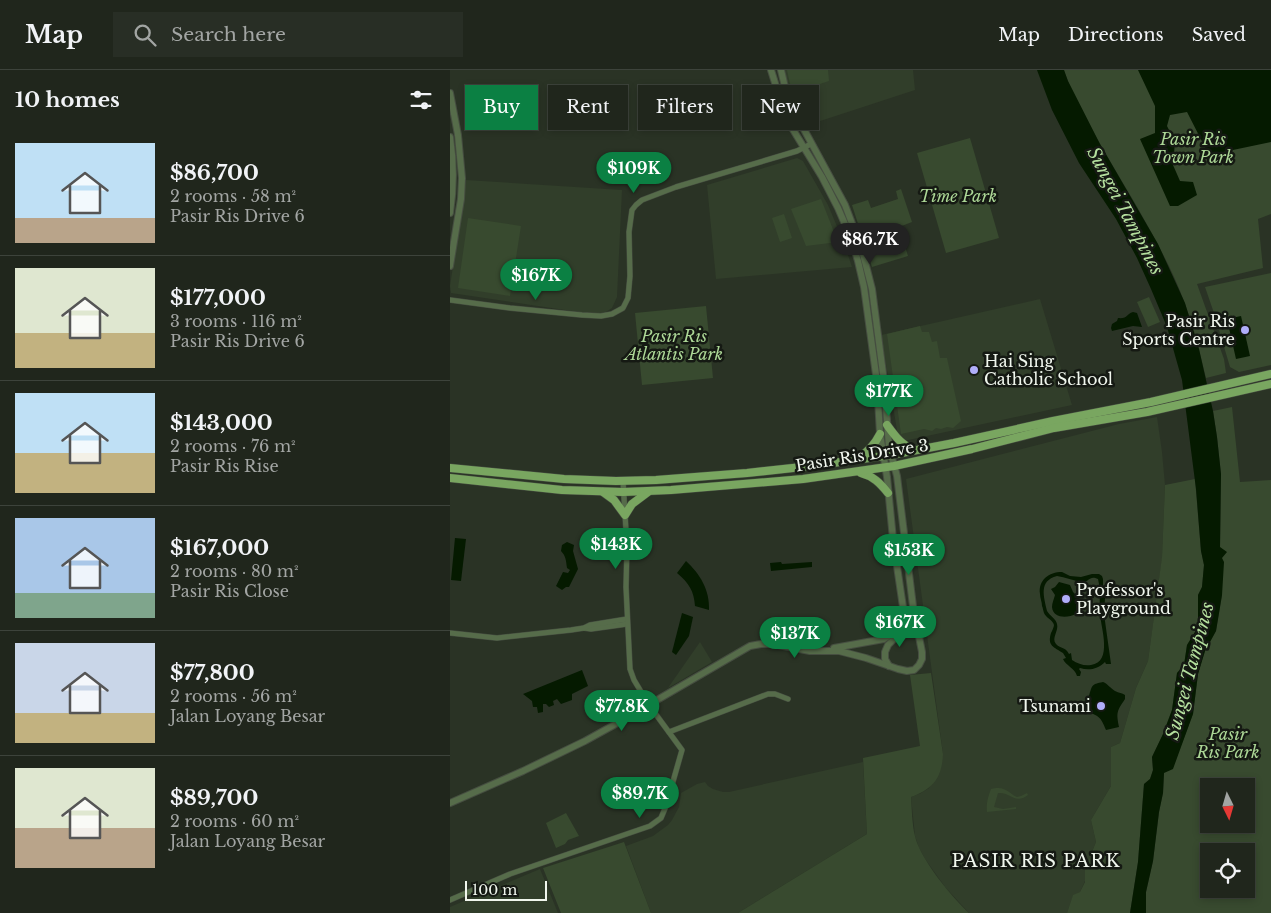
<!DOCTYPE html>
<meta charset="utf-8">
<style>
:root{--surface:#20261c;--page:#282e25;--text:#f1f3f6;--muted:#a2a5a3;--line:#3d433b;--accent:#0b8043}
body{margin:0;font-family:"Libre Baskerville",serif;background:var(--page);color:var(--text);height:100vh;display:flex;flex-direction:column;font-size:19px;white-space:nowrap}
*{box-sizing:border-box;margin:0}
p{font-size:16px;color:var(--muted)}
.icon{flex:none;width:28px;height:28px;fill:none;stroke:currentColor;stroke-width:2;stroke-linecap:round;stroke-linejoin:round}
.map{position:relative;flex:1;overflow:hidden}
.sheet{display:flex;flex-direction:column;background:var(--surface);width:450px}
.sheet>*{flex:none}
.guide{position:absolute;left:15px;top:15px;width:475px;height:45px;display:flex;gap:10px}
.needle{width:32px;rotate:175deg}
.tools{position:absolute;left:750px;top:708px;display:grid;gap:10px}
.tools a{display:grid;place-items:center;width:55px;height:55px;border-radius:0px;background:var(--surface);box-shadow:0 2px 8px #0003,0 0 0 1px var(--line);font-size:25px}
.scale{position:absolute;left:15px;bottom:12px;width:82px;box-sizing:border-box;padding-left:5px;border:2px solid #f0f6ed;border-top:0;font-size:14px;line-height:18px;white-space:nowrap;color:#f0f6ed;-webkit-text-stroke:4px #151913;paint-order:stroke}
.price{position:absolute;translate:-50% -42px;padding:0 11px;border-radius:18px;background:var(--accent);color:#fff;font-size:16px;line-height:32px;filter:drop-shadow(0 1px 2px #0008)}
.price::after{content:'';position:absolute;left:50%;top:30px;width:15px;height:11px;margin-left:-8px;background:inherit;clip-path:polygon(0 0,100% 0,50% 100%)}
.price.active{background:#222;color:#fff}
ul{padding:0;list-style:none}
li{display:flex;align-items:center;gap:15px;height:125px;padding:0 15px}
li+li{border-top:1px solid var(--line)}
li span{display:grid;place-items:center;flex:none;width:140px;height:100px;border-radius:0px;color:#555}
li>.icon{margin-inline-start:auto}
span .icon{width:60px;height:60px;fill:#fffc;stroke-width:1}
li b{font-size:21px}
h2{display:flex;justify-content:space-between;align-items:center;height:60px;padding:0 15px;font-size:21px}
.chip{padding:0 18px;border-radius:0px;background:var(--surface);box-shadow:0 2px 8px #0003,0 0 0 1px var(--line);font-size:18px;line-height:45px}
.chip.active{background:var(--accent);color:#fff}
header{display:flex;align-items:center;gap:30px;box-sizing:border-box;height:70px;padding:0 25px;background:var(--surface);border-bottom:1px solid var(--line)}
header strong{font-size:24px}
nav{display:flex;gap:28px;margin-inline-start:auto;font-size:18px}
.search{width:350px;height:45px;background:var(--page);display:flex;align-items:center;gap:12px;box-sizing:border-box;padding:0 18px;border-radius:0px;color:var(--muted);font-size:19px}
main{display:flex;flex:1;min-height:0}
.map>svg:first-child{display:block}
.built{fill:#313e2a}
.green{fill:#384a2f;fill-rule:evenodd}
.water{fill:#051a00;fill-rule:evenodd}
.lines{fill:none;stroke-linecap:round;stroke-linejoin:round}
.minor-casing{stroke:#464e41;stroke-width:6}
.tertiary-casing{stroke:#464e41;stroke-width:8}
.primary-casing{stroke:#464e41;stroke-width:9}
.minor{stroke:#566c4a;stroke-width:5}
.tertiary{stroke:#566c4a;stroke-width:6}
.primary{stroke:#79a660;stroke-width:8}
.poi-dot{fill:#b0aefa;stroke:#151913;stroke-width:2}
.labels{text-anchor:middle;stroke-width:5;stroke-linejoin:round;paint-order:stroke}
.park-label{font-size:16px;font-style:italic;fill:#acd796;stroke:#151913}
.poi-label{font-size:16px;fill:#f0f6ed;stroke:#151913;text-anchor:end}
.street-label{font-size:16px;fill:#f0f6ed;stroke:#151913}
.water-label{font-size:18px;font-style:italic;fill:#b4df9e;stroke:#151913}
.neighbourhood-label{font-size:18px;letter-spacing:1px;fill:#f0f6ed;stroke:#151913}
</style>
<header>
<strong>Map</strong>
<div class="search"><svg class="icon" aria-label="search" viewBox="0 0 24 24"><circle cx="10" cy="10" r="6"/><path d="M15 15l6 6"/></svg>Search here</div>
<nav><a>Map</a><a>Directions</a><a>Saved</a></nav>
</header>
<main>
<section class="sheet">
<h2>10 homes<svg class="icon" aria-label="filters" viewBox="0 0 24 24"><path d="M4 7h16M4 17h16"/><circle cx="9" cy="7" r="2"/><circle cx="15" cy="17" r="2"/></svg></h2>
<ul>
<li><span style="background:linear-gradient(#bfe0f5 75%,#b9a48a 0)"><svg class="icon" aria-label="home" viewBox="0 0 24 24"><path d="M3 11l9-7 9 7M6 9v11h12V9"/></svg></span><div><b>$86,700</b><p>2 rooms · 58 m²</p><p>Pasir Ris Drive 6</p></div></li>
<li><span style="background:linear-gradient(#dfe7d0 65%,#c2b280 0)"><svg class="icon" aria-label="home" viewBox="0 0 24 24"><path d="M3 11l9-7 9 7M6 9v11h12V9"/></svg></span><div><b>$177,000</b><p>3 rooms · 116 m²</p><p>Pasir Ris Drive 6</p></div></li>
<li><span style="background:linear-gradient(#bfe0f5 60%,#c2b280 0)"><svg class="icon" aria-label="home" viewBox="0 0 24 24"><path d="M3 11l9-7 9 7M6 9v11h12V9"/></svg></span><div><b>$143,000</b><p>2 rooms · 76 m²</p><p>Pasir Ris Rise</p></div></li>
<li><span style="background:linear-gradient(#a9c7e8 75%,#7fa58c 0)"><svg class="icon" aria-label="home" viewBox="0 0 24 24"><path d="M3 11l9-7 9 7M6 9v11h12V9"/></svg></span><div><b>$167,000</b><p>2 rooms · 80 m²</p><p>Pasir Ris Close</p></div></li>
<li><span style="background:linear-gradient(#c9d6e8 70%,#c2b280 0)"><svg class="icon" aria-label="home" viewBox="0 0 24 24"><path d="M3 11l9-7 9 7M6 9v11h12V9"/></svg></span><div><b>$77,800</b><p>2 rooms · 56 m²</p><p>Jalan Loyang Besar</p></div></li>
<li><span style="background:linear-gradient(#dfe7d0 60%,#b9a48a 0)"><svg class="icon" aria-label="home" viewBox="0 0 24 24"><path d="M3 11l9-7 9 7M6 9v11h12V9"/></svg></span><div><b>$89,700</b><p>2 rooms · 60 m²</p><p>Jalan Loyang Besar</p></div></li>
</ul>
</section>
<div class="map">
<svg width="821" height="843" viewBox="0 0 821 843">
<rect width="100%" height="100%" fill="#2a3325"/>
<g class="built">
<polygon points="335,0 463,0 465,20 355,56 336,11"/>
<polygon points="347,88 353,91 378,135 394,173 402,197 266,209 257,115"/>
<polygon points="16,110 172,120 167,227 162,238 156,242 148,245 1,223 0,216"/>
<polygon points="590,229 622,335 449,372 431,265"/>
<polygon points="707,347 712,382 715,415 712,490 698,591 686,618 670,673 661,677 661,716 641,750 646,772 635,799 635,811 630,822 623,826 617,843 519,843 495,817 475,789 469,778 465,766 461,727 471,723 479,718 493,684 456,409 669,354"/>
<polygon points="250,572 262,592 218,618 220,615"/>
<polygon points="413,692 417,764 288,843 201,843 176,776 203,766 218,755 222,750 229,737 231,723 247,714 255,712 258,716 263,719 273,722 279,722"/>
<polygon points="90,799 108,843 0,843 0,837"/>
</g>
<g class="green">
<polygon points="337,0 378,0 379,11 342,23"/>
<path d="M614,0H821V144L808,149L813,198L747,214L774,289L776,303L756,308C750,283 744,258 735,234C723,200 704,167 686,135C669,106 652,78 636,49C628,33 619,17 614,0Z"/>
<polygon points="520,68 549,168 496,183 467,83"/>
<polygon points="451,119 462,152 449,157 458,186 422,197 402,135 418,130 421,138 448,129 446,121"/>
<polygon points="371,129 388,172 356,176 341,139"/>
<polygon points="334,144 342,168 330,172 322,148"/>
<polygon points="18,148 71,156 60,226 8,218"/>
<polygon points="821,203 821,295 789,302 780,297 764,243 755,217"/>
<polygon points="699,227 710,252 698,257 687,232"/>
<polygon points="256,236 263,308 192,315 185,243"/>
<polygon points="470,256 472,262 479,262 482,272 487,271 490,288 497,288 511,351 503,358 497,357 491,359 486,358 482,361 474,359 451,364 437,264"/>
<path d="M782,337L790,412L821,410V843H696V822L703,791L709,742L713,723L714,702L732,673L743,644L748,604L755,581L766,561L772,525L770,477L771,404L767,367L763,341ZM759,716H796V754H759ZM759,781H796V819H759Z"/>
<polygon points="745,409 751,481 754,495 752,517 748,525 748,557 737,575 734,595 727,603 722,640 713,664 702,687 703,700 700,709 694,714 688,792 680,843 617,843 623,825 630,822 635,812 635,799 646,772 641,750 661,716 661,677 670,673 686,618 698,591 712,487 715,415"/>
<path d="M481,603L493,684C492,708 483,719 461,727C462,740 462,754 465,766C470,789 502,827 519,843H288L417,764L413,688L470,676L460,605Z"/>
<path d="M546,718C556,717 559,723 567,727L571,726L577,723L578,725C565,735 561,722 548,723L544,737L553,739L566,737V739L537,742C536,733 538,727 541,719Z"/>
<polygon points="116,743 129,766 118,770 115,774 106,778 96,753"/>
<polygon points="174,772 201,843 111,843 93,798"/>
</g>
<g class="water">
<polygon points="587,0 614,0 618,11 650,74 708,174 735,233 749,279 763,341 767,367 771,404 770,477 777,482 772,488 774,492 772,525 766,561 755,581 748,604 743,644 723,699 714,703 713,723 709,742 703,791 696,822 696,843 680,843 688,792 694,714 700,709 703,700 702,687 713,664 722,640 727,603 734,595 737,575 748,557 748,525 752,517 754,495 751,481 746,419 732,310 717,257 701,219 687,188 666,149 629,93 602,40"/>
<polygon points="688,0 821,0 821,72 759,85 737,42 720,45 717,56 725,72 723,95 730,111 743,112 747,125 728,136 720,136 690,69 705,63 705,36"/>
<path d="M683,242L687,243L692,257L683,256L662,261L661,258L662,254L667,251L668,248C678,249 676,244 683,242Z"/>
<polygon points="791,246 800,286 786,289 777,249"/>
<polygon points="5,468 16,469 11,511 1,510"/>
<path d="M117,472L124,475L123,481L128,499L119,517H116L112,520L106,516L113,502L118,503L120,500L117,498C116,491 116,486 111,481L112,475Z"/>
<path d="M236,491C250,504 260,520 259,540L245,536C244,521 239,513 227,503Z"/>
<polygon points="331,492 332,494 362,492 362,497 321,501 320,493"/>
<path d="M612,502L620,506L631,507L642,504H649L652,506L653,509V516L655,528L654,544L661,594H656L655,592C648,599 639,601 630,598L629,599L631,602L630,606H627C625,598 616,596 613,589L616,588L613,583C604,577 597,576 601,563C602,561 604,557 604,555C603,550 596,548 594,543C593,540 593,538 592,536C592,532 590,528 590,524C588,510 599,502 612,502ZM607,506C615,507 624,511 632,512C640,512 639,505 648,509C651,521 649,532 650,544C651,558 663,592 641,595C634,596 628,594 622,590L621,583L619,584C615,576 610,579 606,574C601,568 609,561 607,554C606,549 600,546 597,541C594,527 588,511 607,506Z"/>
<path d="M609,512L620,515L623,522L629,528L626,544C618,548 603,549 602,537C602,533 604,529 605,525L601,519L605,517Z"/>
<polygon points="232,543 243,547 239,566 226,585 222,582"/>
<polygon points="132,600 138,616 122,624 122,630 111,634 107,629 103,631 104,635 99,637 96,634 93,634 93,642 88,643 87,637 83,637 82,631 73,624"/>
<path d="M653,612C658,614 660,618 665,621C669,623 672,623 675,625V629C667,641 666,642 669,657L656,660C651,647 648,644 634,642L632,638C634,634 637,630 639,626C642,616 641,614 653,612Z"/>
</g>
<g class="lines">
<g class="minor-casing">
<g id="minor">
<polyline points="0,230 60,238 132,245 151,246 162,244 173,238 178,228 180,206 179,162 182,140 186,135 192,130 226,117 347,81 361,74"/>
<polyline points="134,558 141,559 177,554"/>
<polyline points="0,563 47,568 121,560 134,558 140,555 177,549"/>
<polyline points="219,662 318,624 325,624 338,629"/>
<polyline points="0,830 60,804 200,756 211,748 216,736 232,680 199,635 184,610 180,599 176,517 177,477 173,411"/>
</g>
</g>
<g class="tertiary-casing">
<g id="tertiary">
<polyline points="321,0 331,32 342,58 372,107 388,138 401,168 408,191 414,217 427,312 430,364 437,407 443,469 453,537 451,554 443,570 438,575 435,582 435,589 439,596"/>
<polyline points="0,23 8,65 12,108 11,129 0,196"/>
<path d="M0,67C4,93 4,117 0,143"/>
<polyline points="384,578 434,569 446,562"/>
<polyline points="0,733 73,701 135,671 191,640 207,630 300,576 311,574 323,574 360,581 389,581 416,588 448,599 457,601 464,600 469,595 472,589 472,582 463,536 447,406 439,377 434,311 422,219 412,180 395,135 344,41 335,17 331,0"/>
</g>
</g>
<g class="primary-casing">
<g id="primary">
<path d="M437,355C445,366 452,376 465,380"/>
<path d="M408,388C418,382 425,374 430,364"/>
<polyline points="0,398 114,409 166,411 206,410 297,403 361,396 441,385 504,373 603,351 701,332 821,304"/>
<path d="M411,403C423,406 430,413 438,423"/>
<polyline points="0,408 112,420 173,422 221,420 353,409 444,396 522,379 604,358 697,342 821,314"/>
<polyline points="153,422 164,430 175,445 182,434 198,422"/>
</g>
</g>
<use href="#minor" class="minor"/>
<use href="#tertiary" class="tertiary"/>
<use href="#primary" class="primary"/>
</g>
<g class="poi-dot">
<circle cx="795" cy="260" r="5"/>
<circle cx="524" cy="300" r="5"/>
<circle cx="616" cy="529" r="5"/>
<circle cx="651" cy="636" r="5"/>
</g>
<g class="labels">
<g class="park-label">
<text x="743" y="75">Pasir Ris<tspan x="743" dy="18">Town Park</tspan></text>
<text x="508" y="132">Time Park</text>
<text x="224" y="272">Pasir Ris<tspan x="224" dy="18">Atlantis Park</tspan></text>
<text x="778" y="670">Pasir<tspan x="778" dy="18">Ris Park</tspan></text>
</g>
<g class="poi-label">
<text x="785" y="257">Pasir Ris<tspan x="785" dy="18">Sports Centre</tspan></text>
<text x="534" y="297" text-anchor="start">Hai Sing<tspan x="534" dy="18">Catholic School</tspan></text>
<text x="626" y="526" text-anchor="start">Professor's<tspan x="626" dy="18">Playground</tspan></text>
<text x="641" y="642">Tsunami</text>
</g>
<g class="street-label">
<text transform="translate(412 385) rotate(-9)" y="6">Pasir Ris Drive 3</text>
</g>
<g class="water-label">
<text transform="translate(675 141) rotate(62)" y="6">Sungei Tampines</text>
<text transform="translate(740 601) rotate(-75)" y="6">Sungei Tampines</text>
</g>
<g class="neighbourhood-label">
<text x="586" y="797">PASIR RIS PARK</text>
</g>
</g>
</svg>
<div class="tools">
<a><svg class="needle" viewBox="-14 -14 28 28"><path d="M0-13l5 13h-10z" fill="#e53935"/><path d="M0 13l5-13h-10z" fill="#a2a5a3"/></svg></a>
<a><svg class="icon" aria-label="locate" viewBox="0 0 24 24"><circle cx="12" cy="12" r="6"/><path d="M12 2v4M12 18v4M2 12h4M18 12h4"/></svg></a>
</div>
<div class="scale">100 m</div>
<b class="price" style="left:184px;top:124px">$109K</b>
<b class="price active" style="left:420px;top:195px">$86.7K</b>
<b class="price" style="left:86px;top:231px">$167K</b>
<b class="price" style="left:439px;top:347px">$177K</b>
<b class="price" style="left:166px;top:500px">$143K</b>
<b class="price" style="left:459px;top:506px">$153K</b>
<b class="price" style="left:450px;top:578px">$167K</b>
<b class="price" style="left:345px;top:589px">$137K</b>
<b class="price" style="left:172px;top:662px">$77.8K</b>
<b class="price" style="left:190px;top:749px">$89.7K</b>
<div class="guide">
<a class="chip active">Buy</a>
<a class="chip">Rent</a>
<a class="chip">Filters</a>
<a class="chip">New</a>
</div>
</div>
</main>
